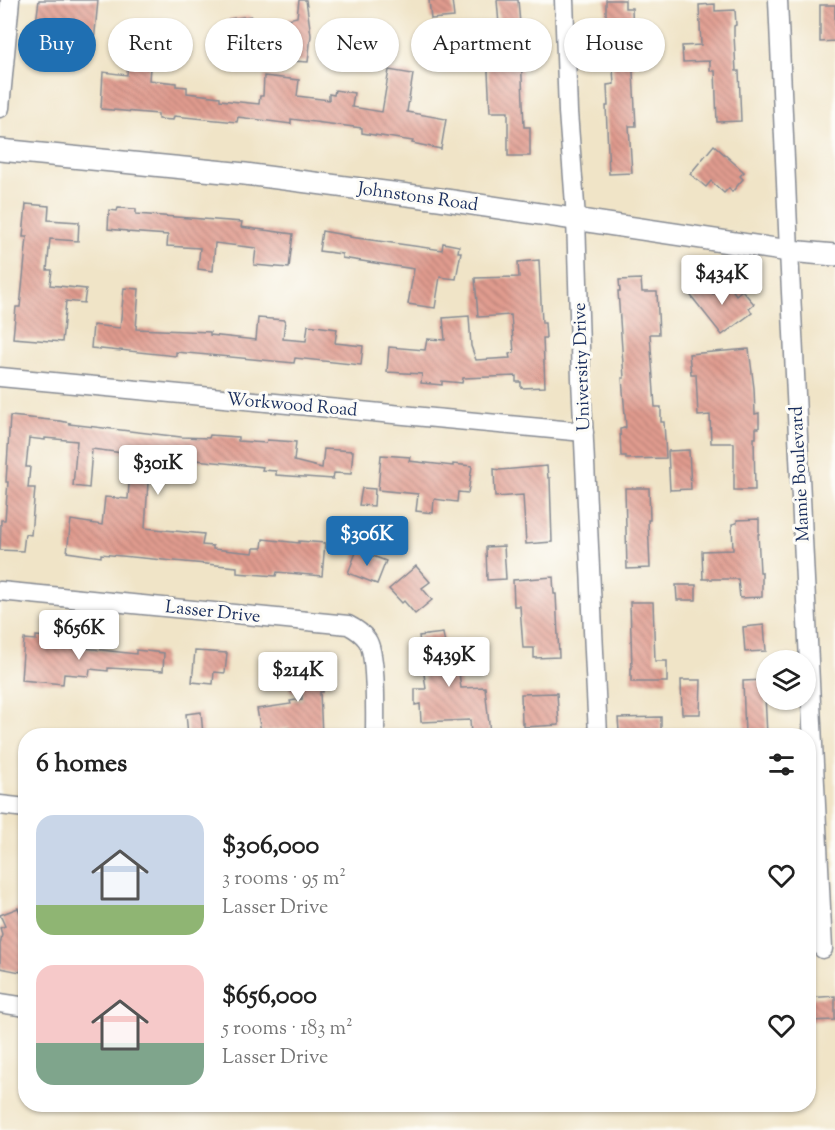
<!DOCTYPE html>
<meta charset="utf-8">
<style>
:root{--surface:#fff;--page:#f2f2f2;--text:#222;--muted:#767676;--accent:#1f6fb2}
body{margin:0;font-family:"Sorts Mill Goudy",serif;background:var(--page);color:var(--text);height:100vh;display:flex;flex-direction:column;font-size:22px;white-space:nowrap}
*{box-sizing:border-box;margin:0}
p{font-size:20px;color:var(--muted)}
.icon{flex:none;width:33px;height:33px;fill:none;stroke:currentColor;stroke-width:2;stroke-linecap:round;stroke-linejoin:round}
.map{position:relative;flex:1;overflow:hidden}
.drawer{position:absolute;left:18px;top:728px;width:798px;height:384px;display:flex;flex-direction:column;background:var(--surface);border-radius:24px;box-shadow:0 2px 4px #0004}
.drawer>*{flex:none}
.banner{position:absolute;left:18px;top:18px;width:800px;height:54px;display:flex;gap:12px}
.fabs{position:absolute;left:756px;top:650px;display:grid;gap:12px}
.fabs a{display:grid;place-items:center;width:60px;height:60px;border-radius:50%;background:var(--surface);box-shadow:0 2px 4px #0004;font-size:30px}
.price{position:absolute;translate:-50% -51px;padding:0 14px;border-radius:6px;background:#fff;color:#222;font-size:20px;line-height:39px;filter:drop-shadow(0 2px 3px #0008)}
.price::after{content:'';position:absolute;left:50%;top:36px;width:18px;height:14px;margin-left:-9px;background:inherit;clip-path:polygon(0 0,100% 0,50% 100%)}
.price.current{background:var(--accent);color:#fff}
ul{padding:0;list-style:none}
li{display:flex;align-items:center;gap:18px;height:150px;padding:0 18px}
li span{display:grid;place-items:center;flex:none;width:168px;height:120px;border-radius:18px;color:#555}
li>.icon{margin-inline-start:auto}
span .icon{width:72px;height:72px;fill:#fffc;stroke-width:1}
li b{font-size:26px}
h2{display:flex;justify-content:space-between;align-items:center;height:72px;padding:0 18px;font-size:26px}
.tag{padding:0 21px;border-radius:27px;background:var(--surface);box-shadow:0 2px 4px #0004;font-size:21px;line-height:54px}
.tag.current{background:var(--accent);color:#fff}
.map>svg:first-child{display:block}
.building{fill:url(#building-back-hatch)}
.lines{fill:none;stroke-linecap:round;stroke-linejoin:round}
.minor-casing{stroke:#868a92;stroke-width:21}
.tertiary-casing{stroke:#868a92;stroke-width:24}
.minor{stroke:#fff;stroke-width:18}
.tertiary{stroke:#fff;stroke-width:21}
.labels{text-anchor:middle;stroke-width:6;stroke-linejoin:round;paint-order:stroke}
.street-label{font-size:18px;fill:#1b2f5e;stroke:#fdfcf7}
</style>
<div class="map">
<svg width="835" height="1130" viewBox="0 0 835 1130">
<defs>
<pattern id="building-back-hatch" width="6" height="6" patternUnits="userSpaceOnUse" patternTransform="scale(1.5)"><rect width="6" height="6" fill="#e09b8e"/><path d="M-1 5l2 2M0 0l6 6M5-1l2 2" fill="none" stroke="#b57f77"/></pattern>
</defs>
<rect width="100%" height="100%" fill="#fdfcf7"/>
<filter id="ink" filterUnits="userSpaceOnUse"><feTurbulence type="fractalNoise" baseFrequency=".0167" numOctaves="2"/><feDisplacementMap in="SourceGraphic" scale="12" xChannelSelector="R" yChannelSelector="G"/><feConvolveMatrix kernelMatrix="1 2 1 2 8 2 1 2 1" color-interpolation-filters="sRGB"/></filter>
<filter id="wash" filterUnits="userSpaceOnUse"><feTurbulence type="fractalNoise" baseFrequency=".008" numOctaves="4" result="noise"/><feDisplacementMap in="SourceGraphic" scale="24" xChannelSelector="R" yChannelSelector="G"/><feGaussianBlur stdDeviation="1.35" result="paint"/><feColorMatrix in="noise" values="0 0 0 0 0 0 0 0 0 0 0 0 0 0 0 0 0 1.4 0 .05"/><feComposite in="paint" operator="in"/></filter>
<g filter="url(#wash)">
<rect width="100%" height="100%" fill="#f0e4c7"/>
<g id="blocks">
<g class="building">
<polygon points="39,0 98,0 94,43 34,38"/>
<polygon points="299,0 306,0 311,35 308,62 293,61 296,34 290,35 288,19 297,17"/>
<polygon points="429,0 452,0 454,17 431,19"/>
<polygon points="497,0 518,0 520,24 524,24 525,53 521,53 524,127 530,127 530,156 508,156 508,112 490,112 487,52 495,52 494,25 499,25"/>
<polygon points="606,0 625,0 625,8 632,8 633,39 636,39 637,55 632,55 636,126 629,126 632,173 609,174 606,106 608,106 607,85 614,84 610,23 606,23"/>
<polygon points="715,4 715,11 735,10 736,25 734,26 734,35 736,71 739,71 741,121 717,122 715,71 710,71 710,61 683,62 682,46 701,45 699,5"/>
<polygon points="820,5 835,5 835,41 820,42"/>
<polygon points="251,16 253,33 231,36 229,19"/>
<polygon points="130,41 152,43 149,80 176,83 176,86 187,87 187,93 220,97 220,100 259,104 260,96 263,96 264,76 299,80 297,96 329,100 329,94 334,95 335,90 354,93 352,107 382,112 389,70 413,74 407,112 446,119 441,149 412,143 413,141 362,133 362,128 291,119 291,124 238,117 237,122 174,116 173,120 158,119 158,114 101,109 103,72 127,75"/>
<polygon points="243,44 257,46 255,64 241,62"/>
<polygon points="714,145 744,172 740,176 743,179 732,192 729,188 724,193 711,181 706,187 690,174"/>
<polygon points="26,204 49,206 48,220 79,222 78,241 50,239 47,270 52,270 50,285 86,289 84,303 66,301 62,342 13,338 16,307 20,307 24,268 27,237 23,237"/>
<polygon points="118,208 136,209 136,214 242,222 241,227 293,234 289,268 254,265 256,248 215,243 213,271 198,269 200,248 167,246 168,235 127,232 127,231 108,229 109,210 117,211"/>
<polygon points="322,231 350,236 350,237 442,250 443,243 459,246 458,252 461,252 456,279 440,277 435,308 408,304 414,269 342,258 342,254 319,251"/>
<polygon points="539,260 542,323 545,323 546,338 543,338 545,387 521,388 521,382 516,382 516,376 463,378 462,383 442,381 442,385 421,383 422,374 387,372 389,347 425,350 427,339 445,340 443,318 469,316 471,346 476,360 510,358 509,354 514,353 511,315 478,317 475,278 519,277 518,262"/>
<polygon points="641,279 642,292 657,292 659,334 650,334 655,407 661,407 661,422 664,422 666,458 626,459 626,456 621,456 620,429 625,428 624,427 626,427 622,378 624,378 618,291 620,291 619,280"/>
<polygon points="702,281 713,294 727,282 736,295 742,290 754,304 749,308 752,313 722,335 688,292"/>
<polygon points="124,288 139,289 136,329 210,332 210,335 256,340 258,318 285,320 283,339 306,341 308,325 337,329 335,343 363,346 361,365 295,358 294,363 176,352 176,356 120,350 120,351 91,348 93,325 120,328"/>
<polygon points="749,349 754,388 755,414 759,413 759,428 756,428 756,438 754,438 755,490 734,490 734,443 711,443 710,415 698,416 696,374 691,374 689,354"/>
<polygon points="10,416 60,421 70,423 69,424 181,437 209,438 210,435 238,437 238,441 266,443 267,440 296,442 294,461 322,468 324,449 353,451 351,474 334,473 333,479 276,475 276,471 262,470 263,467 148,455 145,483 148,483 145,528 204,534 202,545 213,546 213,549 253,553 254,548 262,548 263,539 299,543 299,541 325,543 322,576 277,572 276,576 237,573 237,567 101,554 101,557 67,552 71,520 102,525 105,497 128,499 131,454 92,449 89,488 73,486 77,441 45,438 45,440 29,438 26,467 30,467 28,488 35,488 31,535 25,534 23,551 0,550 1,520 5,520 8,482 6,482"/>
<polygon points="689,450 691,489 670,490 668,451"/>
<polygon points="381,455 410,457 409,461 453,466 453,464 472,466 468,493 458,492 457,502 434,499 433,513 416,511 418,494 378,490"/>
<polygon points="547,466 548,478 550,478 552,542 526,544 523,495 495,497 494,469 500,470"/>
<polygon points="362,488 375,489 374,506 359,505"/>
<polygon points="625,488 649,488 650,520 648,520 650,568 627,569"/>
<polygon points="759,519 759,534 758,534 760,572 762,572 762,597 740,598 738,579 703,579 702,551 733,550 732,524 737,523 737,520"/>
<polygon points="504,546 506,579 487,580 486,547"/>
<polygon points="357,550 386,561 377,584 348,573"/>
<polygon points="416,566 430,582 422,588 432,600 415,614 404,601 402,603 389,589"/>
<polygon points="553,577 554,594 556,594 559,657 534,658 534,648 523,648 520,606 514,606 513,580"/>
<polygon points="676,585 696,585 696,600 677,600"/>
<polygon points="630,602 653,602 655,661 667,661 667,682 631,682 631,668 632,668"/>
<polygon points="764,625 766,651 745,652 743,627"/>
<polygon points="443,633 445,644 455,643 461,688 485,687 490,733 471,735 470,720 421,722 420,704 415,705 415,689 426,689 419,636"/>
<polygon points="36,636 55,638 54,643 67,644 67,646 136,654 136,650 164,653 163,671 108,668 108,671 90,669 89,676 64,674 63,684 21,680 24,639 36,640"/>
<polygon points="195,651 227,653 225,673 214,672 213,684 192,682"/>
<polygon points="322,662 323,692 320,692 322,735 289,735 289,728 261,732 257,709 291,704 290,701 302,699 302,692 290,691 289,663"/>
<polygon points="681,680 701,680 700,714 682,714"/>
<polygon points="766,680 766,695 765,695 767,735 745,735 743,681"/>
<polygon points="557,693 559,725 524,727 524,723 522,724 521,694"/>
<polygon points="201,712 203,735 188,735 186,714"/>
<polygon points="661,717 661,731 658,731 658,735 635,735 634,731 619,731 618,718"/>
<polygon points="18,908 26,926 26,970 21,969 20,972 0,968 0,945 2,934 0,928 5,926 0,915"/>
<polygon points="835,996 835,1020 808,1021 808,998"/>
</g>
</g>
</g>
<g filter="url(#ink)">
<use href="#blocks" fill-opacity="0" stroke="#868a92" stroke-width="1.5"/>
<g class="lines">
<g class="minor-casing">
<g id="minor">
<polyline points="564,0 568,112 576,218 581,379 598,735"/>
<polyline points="778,0 789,251 823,949"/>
<polyline points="0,108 10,0"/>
<polyline points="0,377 584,432"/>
<path d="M0,591L348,625C356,629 362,633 367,640C377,654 375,715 375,735"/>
<polyline points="0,805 26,808"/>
<polyline points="0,1003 26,1007"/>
</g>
</g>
<g class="tertiary-casing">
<polyline id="tertiary" points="0,150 245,174 439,199 789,251 835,255"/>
</g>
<use href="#minor" class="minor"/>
<use href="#tertiary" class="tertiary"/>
</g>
</g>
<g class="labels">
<g class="street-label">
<text transform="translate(418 196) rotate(8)" y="6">Johnstons Road</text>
<text transform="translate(581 367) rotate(-92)" y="6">University Drive</text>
<text transform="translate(292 404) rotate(5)" y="6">Workwood Road</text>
<text transform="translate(799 474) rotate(-93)" y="6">Mamie Boulevard</text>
<text transform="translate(213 611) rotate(6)" y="6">Lasser Drive</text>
</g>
</g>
</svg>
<div class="fabs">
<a><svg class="icon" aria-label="layers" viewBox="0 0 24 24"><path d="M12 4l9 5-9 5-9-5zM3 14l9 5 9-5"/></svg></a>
</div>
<b class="price" style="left:722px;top:306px">$434K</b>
<b class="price" style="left:158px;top:496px">$301K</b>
<b class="price current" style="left:367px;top:567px">$306K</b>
<b class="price" style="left:79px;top:661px">$656K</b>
<b class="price" style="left:449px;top:688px">$439K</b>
<b class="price" style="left:298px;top:703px">$214K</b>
<div class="banner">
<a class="tag current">Buy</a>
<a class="tag">Rent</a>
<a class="tag">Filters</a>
<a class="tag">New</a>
<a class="tag">Apartment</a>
<a class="tag">House</a>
</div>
<section class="drawer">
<h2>6 homes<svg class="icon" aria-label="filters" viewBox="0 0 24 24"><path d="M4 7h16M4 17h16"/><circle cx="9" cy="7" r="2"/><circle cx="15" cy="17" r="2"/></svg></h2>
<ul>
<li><span style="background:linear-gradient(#c9d6e8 75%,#8fb573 0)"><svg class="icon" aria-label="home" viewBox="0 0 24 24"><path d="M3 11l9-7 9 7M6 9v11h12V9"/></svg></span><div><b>$306,000</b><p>3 rooms · 95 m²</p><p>Lasser Drive</p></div><svg class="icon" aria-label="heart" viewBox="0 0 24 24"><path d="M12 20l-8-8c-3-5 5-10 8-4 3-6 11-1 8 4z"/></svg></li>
<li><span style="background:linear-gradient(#f6c9c9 65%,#7fa58c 0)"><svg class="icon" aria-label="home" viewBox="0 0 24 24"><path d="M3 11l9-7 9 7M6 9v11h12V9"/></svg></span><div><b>$656,000</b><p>5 rooms · 183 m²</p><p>Lasser Drive</p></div><svg class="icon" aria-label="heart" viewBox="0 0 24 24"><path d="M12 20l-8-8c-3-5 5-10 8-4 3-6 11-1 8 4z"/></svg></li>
</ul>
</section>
</div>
